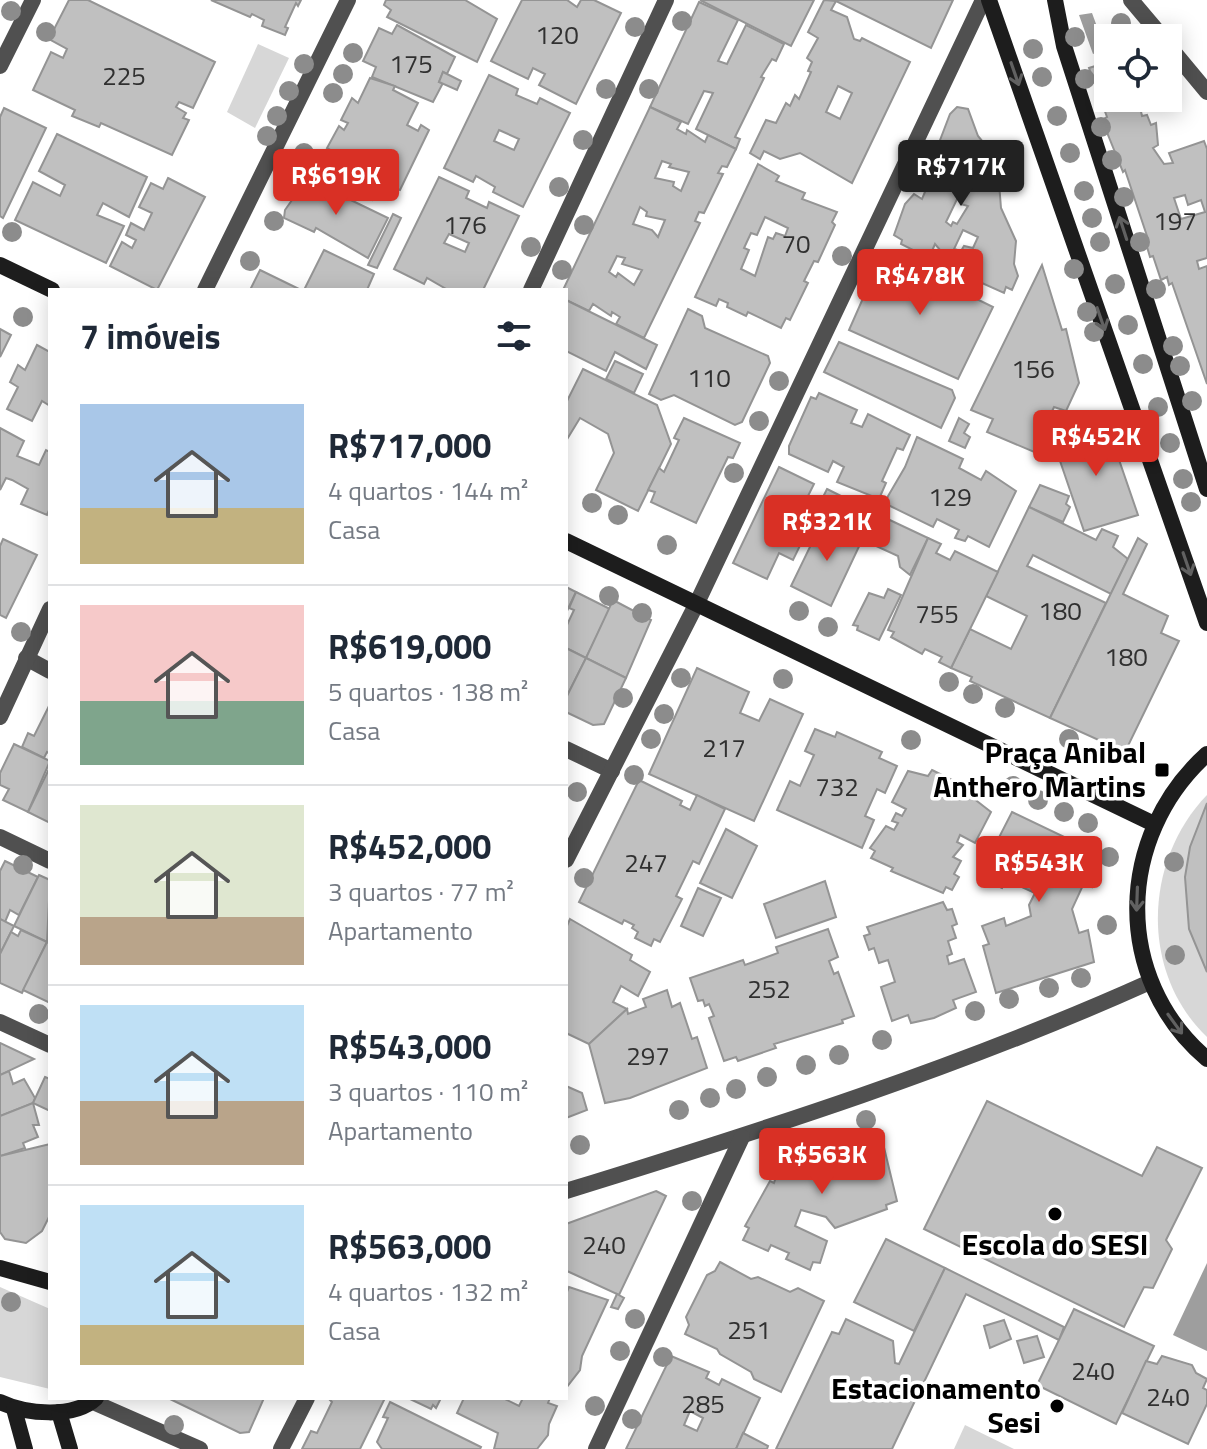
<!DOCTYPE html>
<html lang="pt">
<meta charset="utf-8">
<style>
:root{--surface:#fff;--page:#f6f6f7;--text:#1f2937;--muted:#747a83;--line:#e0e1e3;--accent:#d93025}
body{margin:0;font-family:"Titillium Web",sans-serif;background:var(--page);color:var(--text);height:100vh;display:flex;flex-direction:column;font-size:30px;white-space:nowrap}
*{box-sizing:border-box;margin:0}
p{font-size:26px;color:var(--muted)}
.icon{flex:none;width:44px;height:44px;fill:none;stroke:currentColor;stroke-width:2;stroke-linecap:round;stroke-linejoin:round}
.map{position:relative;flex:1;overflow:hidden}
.sheet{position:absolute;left:48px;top:288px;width:520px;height:1112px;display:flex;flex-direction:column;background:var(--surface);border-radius:0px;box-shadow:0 4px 20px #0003}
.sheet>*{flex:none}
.buttons{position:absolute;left:1094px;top:24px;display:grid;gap:16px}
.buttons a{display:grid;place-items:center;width:88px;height:88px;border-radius:0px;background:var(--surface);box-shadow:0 4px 20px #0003;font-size:40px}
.price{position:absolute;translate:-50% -68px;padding:0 18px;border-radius:8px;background:var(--accent);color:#fff;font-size:26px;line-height:52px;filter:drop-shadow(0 2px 4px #0008)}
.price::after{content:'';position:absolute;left:50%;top:48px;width:24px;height:18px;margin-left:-12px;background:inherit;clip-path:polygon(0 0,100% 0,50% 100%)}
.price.current{background:#222;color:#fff}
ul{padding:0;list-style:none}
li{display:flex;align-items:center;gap:24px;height:200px;padding:0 32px}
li+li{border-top:2px solid var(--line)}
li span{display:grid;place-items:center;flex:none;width:224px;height:160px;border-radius:0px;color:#555}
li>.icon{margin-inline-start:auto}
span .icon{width:96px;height:96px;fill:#fffc;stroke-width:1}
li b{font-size:34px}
h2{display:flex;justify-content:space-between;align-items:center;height:96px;padding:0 32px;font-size:34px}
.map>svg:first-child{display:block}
.green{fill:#d7d7d7}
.water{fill:#9e9e9e}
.building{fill:#c0c0c0;stroke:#949494;stroke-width:2;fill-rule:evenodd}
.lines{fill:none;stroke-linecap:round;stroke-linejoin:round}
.street{stroke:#505050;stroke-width:16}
.secondary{stroke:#1d1d1d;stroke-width:16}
.tree{fill:#8c8c8c}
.oneway{stroke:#616161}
.poi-dot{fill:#000;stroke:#fff;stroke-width:3}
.labels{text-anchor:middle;stroke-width:7;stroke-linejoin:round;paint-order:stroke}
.number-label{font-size:26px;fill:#303030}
.poi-label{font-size:30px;font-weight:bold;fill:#000;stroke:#fff;text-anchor:end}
</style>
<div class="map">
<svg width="1207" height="1449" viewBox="0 0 1207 1449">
<rect width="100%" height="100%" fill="#fff"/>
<g class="green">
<polygon points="258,44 289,58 255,128 227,112"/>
<path d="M1207,795V1037C1139,972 1144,860 1207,795Z"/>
<polygon points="0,1287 50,1309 50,1389 0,1377"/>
<polygon points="965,1425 1014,1449 954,1449"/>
</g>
<g class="water">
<polygon points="1092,13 1099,32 1110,32 1114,38 1108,38 1108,48 1093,54 1079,15"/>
<polygon points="1207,1263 1207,1351 1173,1335"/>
</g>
<g class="building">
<polygon points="69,0 88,0 215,62 193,108 179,102 176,107 186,113 183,118 189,120 172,155 101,123 99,127 72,116 75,110 33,90 51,52 63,58 67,49 49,39"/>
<polygon points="211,0 301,0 298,6 296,3 285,27 288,28 285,35 262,26 264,20 252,14 250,17"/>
<polygon points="386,0 465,0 497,19 477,62 387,17 391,10 384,5"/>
<polygon points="522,0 567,0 577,7 581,0 594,0 621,13 576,104 539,85 545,74 533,68 528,79 491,61"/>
<polygon points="700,0 814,0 791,46"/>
<path d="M824,0L836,1L831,10L847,17L854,39L860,41L862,38L910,62L852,183L800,153L780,159L764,151L760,159L750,153L766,120L776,123L786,103L790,106L795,95L799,99L811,72L808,71L812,62L807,58L818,38L808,32ZM838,86L852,93L840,119L826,112Z"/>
<polygon points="834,0 953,0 931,48"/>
<polygon points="699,2 738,20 718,61 727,64 746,25 784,44 776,61 772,59 761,77 764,78 735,137 740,139 736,149 696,129 713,93 704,91 688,124 650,107"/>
<polygon points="397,25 455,57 447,74 443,72 439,82 443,83 433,102 372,77 376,67 363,61 379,28 392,34"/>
<path d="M1108,62V98H1138L1142,116L1147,115L1151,125L1156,123L1158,145L1153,148L1164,164L1173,163L1169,153L1204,141L1207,149V258L1197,261L1199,269L1207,266V384L1172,283L1169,285L1167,277L1161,280L1153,256L1150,257L1145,240L1148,239L1125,170L1123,172L1102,120L1107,117L1089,68ZM1185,195L1188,205L1201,200L1205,212L1181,219L1174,198Z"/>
<polygon points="443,72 461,81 457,90 439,82"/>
<path d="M489,75L518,89L516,95L537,104L540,98L570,113L523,207L493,192L495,187L476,176L473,182L444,168ZM499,130L519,139L514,150L494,141Z"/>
<polygon points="370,78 395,86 393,90 418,103 407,125 418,131 421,125 429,130 400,190 391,187 394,181 383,175 372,200 346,187 345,191 338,186 340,182 324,175 334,152 327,148 339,126 344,130 348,123 341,120 352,98 358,103"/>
<path d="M650,107L681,122L677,129L686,134L687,130L705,142L708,135L736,149L727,167L722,166L718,173L723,174L704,213L699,212L695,221L700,223L644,338L616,324L620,317L612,312L611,316L593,304L589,311L566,300V290H563ZM662,161L671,164L669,167L689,172L681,191L673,186L674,182L655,178ZM640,207L647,212L646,216L665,220L658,237L652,230L633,224ZM617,256L625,258L622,264L642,270L634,285L618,273L616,277L609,272Z"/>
<path d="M957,107L968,109L978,136L987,147L982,165L989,170L995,185L999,183L1001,208L1016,241L1014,264L1018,276L1012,290L1006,287L1004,293L973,279L975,275L966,270L969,262L940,250L935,244L929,258L901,244L902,240L894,235L905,204L914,194L922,199L925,192L917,187L922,167L937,148L950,114ZM965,155L977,161L970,174L959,168ZM959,195L965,196L961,204L968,206L957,224L953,222L951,226L946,222ZM963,230L978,237L973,248L964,246L961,251L954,249Z"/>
<polygon points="4,108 46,128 3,218 0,216 0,117"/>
<polygon points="57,134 147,177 129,217 103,203 97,215 124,226 106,263 15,220 33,182 60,196 65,185 39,171"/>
<path d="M758,164L779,176L776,181L805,193L802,199L837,212L832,222L835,225L818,262L814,261L804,281L808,283L790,320L786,318L781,328L748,312L746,316L727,307L728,303L719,299L716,306L695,297ZM765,217L788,228L785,236L776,233L773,239L768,237L755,276L741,269L749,250L744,248L751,233L757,235Z"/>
<polygon points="301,176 388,218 368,258 316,228 314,232 284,218 285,210 299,190"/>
<path d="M439,177L469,191L466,198L487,208L489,202L519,216L483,290H448L427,278L424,284L394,269ZM449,234L469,243L465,252L444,243Z"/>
<polygon points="168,178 205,197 157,290 110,266 122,242 132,248 136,240 126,235 131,223 144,230 152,213 139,207 151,183 163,189"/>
<polygon points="393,214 401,218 377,268 368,265"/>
<polygon points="324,250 374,274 367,290 304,290"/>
<polygon points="883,253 993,307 958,379 849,330"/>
<polygon points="1042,265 1062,330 1066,329 1079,383 1066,411 1054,407 1050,416 1061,420 1050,447 1043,445 1039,454 987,432 993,419 971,410"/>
<polygon points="260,270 301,290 250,290"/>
<polygon points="566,300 657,345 646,369 615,352 606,371 566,351"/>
<polygon points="688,309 702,316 705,328 768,356 770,363 742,422 735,425 674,395 661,400 649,394"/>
<polygon points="0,329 11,335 0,357"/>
<polygon points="839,342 952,390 955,398 941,428 824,372"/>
<polygon points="37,345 50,352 50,406 42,401 32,421 7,409 18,387 10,382 18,365 25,370"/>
<polygon points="615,361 643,374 634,393 606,379"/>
<polygon points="583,369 657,405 671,444 638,511 596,490 614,453 608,434 580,418 566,441 566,403"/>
<polygon points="819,393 857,410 851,423 862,427 868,414 910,435 903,450 897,448 882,481 886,483 879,499 837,482 844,467 833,461 828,472 789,454 789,446 811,397 816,399"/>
<polygon points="684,418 740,443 733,458 728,457 696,523 651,502 655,492 648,490 659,468 664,472 679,440 674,438"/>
<polygon points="959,418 969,424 964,433 970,437 965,448 949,441"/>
<polygon points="1106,422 1138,515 1084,531 1059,458 1063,438"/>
<polygon points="0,428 24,441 17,456 39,465 46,450 50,452 50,508 47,515 21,504 28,489 12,480 6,478 0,490"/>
<polygon points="917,437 963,459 959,468 981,480 986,471 1016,491 989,547 968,536 965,541 955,538 959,530 937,519 933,527 884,503 905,467"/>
<polygon points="779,467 814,484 801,510 814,517 793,560 779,553 767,579 733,563"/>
<polygon points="1040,485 1069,496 1066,504 1070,507 1063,522 1029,507"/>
<polygon points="827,489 877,514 866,536 815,513"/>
<polygon points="1029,507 1096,540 1102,529 1118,536 1113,547 1128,559 1111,594 1033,555 1027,566 1106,603 1050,718 970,681 972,677 951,668 970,629 1011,649 1027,616 986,596"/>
<polygon points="877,514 928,538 910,575 900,567 898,556 876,546 877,542 866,536"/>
<polygon points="823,520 863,538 831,606 791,586"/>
<polygon points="928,538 941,544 936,553 950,560 955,551 998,572 951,668 939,662 942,657 925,649 922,654 891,637 894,632 888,630"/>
<polygon points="1138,538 1147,544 1123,594 1168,616 1161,633 1179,641 1125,752 1050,718"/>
<polygon points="3,539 37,555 6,618 0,615 0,546"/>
<polygon points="566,587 576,592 566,613"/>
<polygon points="888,589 901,595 879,640 857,630 858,626 853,625 869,593 884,598"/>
<polygon points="576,592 610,609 586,658 566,648 566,627 574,610 569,608"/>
<polygon points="613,600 651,620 626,678 586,658"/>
<polygon points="566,648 586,658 566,698"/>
<polygon points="586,658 626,678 604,724 593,725 566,712 566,698"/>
<polygon points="697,668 749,692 740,713 759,721 770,699 803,714 754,821 649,774"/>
<polygon points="50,704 50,754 47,752 44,758 22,747 28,733 34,736"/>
<polygon points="815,729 835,737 837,732 882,752 879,758 897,766 885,793 877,789 865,816 874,820 862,848 777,810 790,781 800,786 814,755 805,751"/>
<polygon points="14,744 50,761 28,812 3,800 9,789 0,785 0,773"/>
<polygon points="50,767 50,823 28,812"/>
<polygon points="932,770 976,792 973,798 991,812 975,843 960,835 957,842 963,845 953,857 961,861 954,874 959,877 952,890 946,887 943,893 891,871 893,868 871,858 875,851 870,848 886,826 894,830 898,823 892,821 896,813 902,816 906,809 892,802 908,771 928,776"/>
<polygon points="639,780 682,801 680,805 690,810 697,795 725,809 699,864 693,861 676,896 682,899 660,942 654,939 651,946 635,938 638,932 632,928 634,925 624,920 622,924 579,902"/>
<polygon points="1207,803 1207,972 1189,929 1185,877 1190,847"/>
<polygon points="1012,812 1104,856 1092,887 1084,883 1072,909 1079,933 1088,930 1094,962 996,993 983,946 989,944 982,926 1004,918 1006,926 1031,916 1029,905 1035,893 1006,880 1002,888 984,880 995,858 990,855"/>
<polygon points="726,829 757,846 732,898 700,883"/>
<polygon points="5,861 38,877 19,915 10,910 5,922 0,919 0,871"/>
<polygon points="39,875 50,880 47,942 14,926"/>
<polygon points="825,881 836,917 776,938 764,904"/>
<polygon points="698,888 721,898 703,936 681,926"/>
<polygon points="943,902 947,910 952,909 957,924 952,926 956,938 948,941 952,954 947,956 949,964 964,959 976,992 953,1000 956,1008 934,1018 911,1023 908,1015 892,1021 881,987 895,982 888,960 879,963 874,948 869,950 864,936 870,934 867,927"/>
<polygon points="0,919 14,926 0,954"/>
<polygon points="570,919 632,955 630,960 650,972 638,996 621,986 613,1002 627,1009 589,1044 566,1033 566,928"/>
<polygon points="828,929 838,957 829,961 834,974 838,972 854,1016 842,1020 843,1023 774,1044 776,1048 738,1061 736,1057 724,1061 709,1018 714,1016 709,1004 705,1006 703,1000 698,1001 690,978 743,960 745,965 778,953 776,947"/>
<polygon points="21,930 47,942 22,993 0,983 0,954 11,932 18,936"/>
<polygon points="47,942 50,944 50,1003 23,990"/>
<polygon points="667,990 672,1007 680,1003 692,1039 697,1037 707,1068 630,1098 605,1103 589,1044 627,1009 628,1014 646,1007 643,999"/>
<polygon points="0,1043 34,1059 0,1075"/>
<polygon points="9,1071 13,1084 24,1079 35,1098 33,1103 0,1116 0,1075"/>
<polygon points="45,1077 50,1079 50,1111 33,1103"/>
<polygon points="566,1086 582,1093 587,1110 566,1118"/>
<polygon points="987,1101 1142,1176 1157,1147 1202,1168 1166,1240 1172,1249 1153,1288 1144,1287 1124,1327 924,1229"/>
<polygon points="33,1103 39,1125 33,1125 38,1137 23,1143 25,1148 0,1156 0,1116"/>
<polygon points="868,1130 870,1134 880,1131 897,1201 886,1205 887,1209 835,1228 826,1217 801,1210 795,1226 827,1241 820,1263 813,1262 810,1270 786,1259 789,1253 771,1245 768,1251 743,1240 749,1228 745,1226 770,1181 774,1183 780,1164 807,1153 809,1157 820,1154 818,1150"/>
<polygon points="50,1144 50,1215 42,1231 26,1243 5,1239 0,1232 0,1156"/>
<polygon points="656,1191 666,1196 619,1295 567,1271 566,1224"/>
<polygon points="886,1239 945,1268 914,1331 854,1302"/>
<polygon points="720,1262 751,1279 758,1277 790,1292 798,1288 824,1301 781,1392 754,1379 751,1372 720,1354 717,1349 685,1334 689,1325 686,1317 707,1275 715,1271"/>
<polygon points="945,1268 1064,1327 1059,1340 966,1294 892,1449 776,1449 832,1332 839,1334 846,1319 893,1341 895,1363 899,1364"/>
<polygon points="569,1287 608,1300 582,1356 580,1370 566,1388 566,1294"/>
<polygon points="617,1294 624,1298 618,1309 611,1307"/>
<polygon points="1074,1309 1154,1346 1116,1424 1037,1385"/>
<polygon points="1004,1320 1011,1339 990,1348 984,1326"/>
<polygon points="1037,1336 1044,1357 1024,1363 1017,1341"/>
<path d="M671,1356L709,1372L706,1378L719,1385L722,1379L760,1398L736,1449H626ZM690,1411L703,1418L697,1431L684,1425Z"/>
<polygon points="1162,1356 1192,1365 1196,1373 1207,1379 1203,1388 1207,1390 1207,1404 1188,1444 1122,1413 1146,1361 1157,1364"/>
<polygon points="168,1398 264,1398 249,1432 240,1433"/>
<polygon points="328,1398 385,1398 360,1449 302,1449 311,1431 317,1433 332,1402"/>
<polygon points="408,1398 441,1398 436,1408 433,1405 431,1409"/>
<polygon points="464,1398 503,1398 519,1406 523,1398 550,1398 548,1403 557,1406 549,1424 548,1435 537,1449 494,1449 498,1433 457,1413"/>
<polygon points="390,1402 481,1447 480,1449 382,1449 377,1442 388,1418 383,1417"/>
<polygon points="743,1433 768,1446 767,1449 736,1449"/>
</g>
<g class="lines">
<g class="street">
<polyline points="1131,0 1163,38"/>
<polyline points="1168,45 1207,92"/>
<polyline points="0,66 33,0"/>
<polyline points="205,290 348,0"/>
<polyline points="531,290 666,0"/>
<polyline points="26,658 50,671"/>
<polyline points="0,717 50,609"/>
<polyline points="566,749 612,771"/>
<polyline points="0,837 50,861"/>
<polyline points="566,860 696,605 983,0"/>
<polyline points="0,1022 50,1045"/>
<path d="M566,1191C764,1130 961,1067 1150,982"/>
<polyline points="93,1402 200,1449"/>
<polyline points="281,1449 307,1398"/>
<polyline points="596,1449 742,1137"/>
</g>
<g class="secondary">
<polyline points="989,0 1207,623"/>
<polyline points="1055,0 1064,46 1207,489"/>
<polyline points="0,265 52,290"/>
<polyline points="566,541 1154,824"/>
<path d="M1207,754C1116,836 1112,978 1207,1059"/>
<polyline points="0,1268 50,1282"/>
<path d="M0,1402C25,1414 74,1419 96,1398"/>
<polyline points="14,1409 25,1449"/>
<polyline points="59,1412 70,1449"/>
</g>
</g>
<g class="tree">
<circle cx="11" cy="11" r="10"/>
<circle cx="682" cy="21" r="10"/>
<circle cx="1121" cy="23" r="10"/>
<circle cx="635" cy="27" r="10"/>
<circle cx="46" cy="32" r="10"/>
<circle cx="1075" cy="37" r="10"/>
<circle cx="1033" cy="49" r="10"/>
<circle cx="353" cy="53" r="10"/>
<circle cx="304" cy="64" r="10"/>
<circle cx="343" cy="74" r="10"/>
<circle cx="1042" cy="77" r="10"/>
<circle cx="1085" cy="79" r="10"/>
<circle cx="606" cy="89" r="10"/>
<circle cx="649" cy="89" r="10"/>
<circle cx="289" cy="91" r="10"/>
<circle cx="333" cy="93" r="10"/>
<circle cx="277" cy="116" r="10"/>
<circle cx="1057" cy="116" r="10"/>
<circle cx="1101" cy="127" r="10"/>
<circle cx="267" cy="136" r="10"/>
<circle cx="583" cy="140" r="10"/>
<circle cx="304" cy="153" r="10"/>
<circle cx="1070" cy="153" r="10"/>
<circle cx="1112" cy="160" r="10"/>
<circle cx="559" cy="187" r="10"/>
<circle cx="1084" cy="191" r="10"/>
<circle cx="1124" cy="197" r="10"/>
<circle cx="1092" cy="218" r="10"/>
<circle cx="274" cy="221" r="10"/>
<circle cx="584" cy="225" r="10"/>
<circle cx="12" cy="232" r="10"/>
<circle cx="1100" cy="242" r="10"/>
<circle cx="1140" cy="242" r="10"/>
<circle cx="531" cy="247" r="10"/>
<circle cx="842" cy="256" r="10"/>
<circle cx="250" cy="261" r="10"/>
<circle cx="1074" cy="269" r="10"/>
<circle cx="562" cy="270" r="10"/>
<circle cx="1115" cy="284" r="10"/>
<circle cx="1156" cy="289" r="10"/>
<circle cx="1087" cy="312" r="10"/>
<circle cx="23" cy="317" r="10"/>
<circle cx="1128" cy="325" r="10"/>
<circle cx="1094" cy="332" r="10"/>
<circle cx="1173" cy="346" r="10"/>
<circle cx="1143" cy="364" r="10"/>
<circle cx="1180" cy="366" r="10"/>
<circle cx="779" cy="381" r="10"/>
<circle cx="1192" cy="401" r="10"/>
<circle cx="1158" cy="407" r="10"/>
<circle cx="759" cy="421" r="10"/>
<circle cx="1170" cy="443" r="10"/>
<circle cx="734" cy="473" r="10"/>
<circle cx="1183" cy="479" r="10"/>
<circle cx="1191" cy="502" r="10"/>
<circle cx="592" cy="503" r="10"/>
<circle cx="618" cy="515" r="10"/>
<circle cx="667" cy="545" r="10"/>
<circle cx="609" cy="596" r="10"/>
<circle cx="799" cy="611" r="10"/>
<circle cx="642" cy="613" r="10"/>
<circle cx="828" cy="627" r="10"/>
<circle cx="21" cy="632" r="10"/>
<circle cx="681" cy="678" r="10"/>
<circle cx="783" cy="679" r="10"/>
<circle cx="949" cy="682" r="10"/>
<circle cx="973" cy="694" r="10"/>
<circle cx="623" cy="698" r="10"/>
<circle cx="1005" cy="708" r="10"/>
<circle cx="664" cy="714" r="10"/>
<circle cx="651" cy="739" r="10"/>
<circle cx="1069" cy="739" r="10"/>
<circle cx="911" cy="740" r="10"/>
<circle cx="634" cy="775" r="10"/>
<circle cx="1013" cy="786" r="10"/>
<circle cx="577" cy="792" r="10"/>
<circle cx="1038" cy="800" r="10"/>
<circle cx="1064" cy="812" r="10"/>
<circle cx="1088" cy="823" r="10"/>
<circle cx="1109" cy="857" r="10"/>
<circle cx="1174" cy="862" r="10"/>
<circle cx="23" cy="865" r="10"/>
<circle cx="584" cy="878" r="10"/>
<circle cx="1107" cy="925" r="10"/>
<circle cx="1175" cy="955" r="10"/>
<circle cx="1081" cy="978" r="10"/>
<circle cx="1049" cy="988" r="10"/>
<circle cx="1009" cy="999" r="10"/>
<circle cx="975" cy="1011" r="10"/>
<circle cx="39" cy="1014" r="10"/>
<circle cx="882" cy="1040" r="10"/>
<circle cx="839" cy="1055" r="10"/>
<circle cx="806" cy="1065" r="10"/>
<circle cx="767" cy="1077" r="10"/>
<circle cx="736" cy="1089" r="10"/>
<circle cx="710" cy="1098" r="10"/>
<circle cx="679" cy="1110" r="10"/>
<circle cx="866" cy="1120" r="10"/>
<circle cx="580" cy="1145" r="10"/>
<circle cx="692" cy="1201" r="10"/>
<circle cx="11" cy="1302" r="10"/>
<circle cx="635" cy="1319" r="10"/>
<circle cx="620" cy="1351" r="10"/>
<circle cx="663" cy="1357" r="10"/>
<circle cx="595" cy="1406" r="10"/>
<circle cx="632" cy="1419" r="10"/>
<circle cx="174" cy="1425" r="10"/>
</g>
<defs><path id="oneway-shaft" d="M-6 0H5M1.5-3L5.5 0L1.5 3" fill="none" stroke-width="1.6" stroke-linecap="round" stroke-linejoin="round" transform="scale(2)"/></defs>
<g class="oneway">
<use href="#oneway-shaft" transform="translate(1015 74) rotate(71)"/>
<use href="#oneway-shaft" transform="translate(1123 228) rotate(-108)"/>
<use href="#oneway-shaft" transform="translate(1101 319) rotate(71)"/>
<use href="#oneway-shaft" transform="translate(1187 564) rotate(71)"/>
<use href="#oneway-shaft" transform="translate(1137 899) rotate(92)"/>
<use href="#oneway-shaft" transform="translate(1175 1024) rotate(54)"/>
</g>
<g class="poi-dot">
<rect x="1154" y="762" width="16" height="16" rx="4"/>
<circle cx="1055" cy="1214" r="8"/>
<circle cx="1057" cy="1406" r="8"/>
</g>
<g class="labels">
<g class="number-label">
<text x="557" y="44">120</text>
<text x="411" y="73">175</text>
<text x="124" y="85">225</text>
<text x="1175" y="230">197</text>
<text x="465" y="234">176</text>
<text x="796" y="253">70</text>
<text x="1033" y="378">156</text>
<text x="709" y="387">110</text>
<text x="950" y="506">129</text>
<text x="1060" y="620">180</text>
<text x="937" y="623">755</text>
<text x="1126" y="666">180</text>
<text x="724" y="757">217</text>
<text x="837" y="796">732</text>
<text x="646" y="872">247</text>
<text x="769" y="998">252</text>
<text x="648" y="1065">297</text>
<text x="604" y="1254">240</text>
<text x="749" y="1339">251</text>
<text x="1093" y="1380">240</text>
<text x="1168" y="1406">240</text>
<text x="703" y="1413">285</text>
</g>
<g class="poi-label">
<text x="1146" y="763">Praça Anibal<tspan x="1146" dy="34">Anthero Martins</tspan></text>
<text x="1055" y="1255" text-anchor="middle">Escola do SESI</text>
<text x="1041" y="1399">Estacionamento<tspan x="1041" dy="34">Sesi</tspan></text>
</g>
</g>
</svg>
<div class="buttons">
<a><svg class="icon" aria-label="locate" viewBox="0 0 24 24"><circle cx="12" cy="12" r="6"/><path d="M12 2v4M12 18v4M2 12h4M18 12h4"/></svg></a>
</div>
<b class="price current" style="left:961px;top:208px">R$717K</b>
<b class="price" style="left:336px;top:217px">R$619K</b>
<b class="price" style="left:920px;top:317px">R$478K</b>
<b class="price" style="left:1096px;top:478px">R$452K</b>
<b class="price" style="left:827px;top:563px">R$321K</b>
<b class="price" style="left:1039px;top:904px">R$543K</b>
<b class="price" style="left:822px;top:1196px">R$563K</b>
<section class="sheet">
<h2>7 imóveis<svg class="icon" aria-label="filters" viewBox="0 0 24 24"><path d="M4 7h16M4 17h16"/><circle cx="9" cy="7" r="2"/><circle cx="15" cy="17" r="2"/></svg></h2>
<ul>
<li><span style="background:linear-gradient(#a9c7e8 65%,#c2b280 0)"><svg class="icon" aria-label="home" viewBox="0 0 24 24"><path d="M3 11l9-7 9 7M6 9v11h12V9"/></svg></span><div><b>R$717,000</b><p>4 quartos · 144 m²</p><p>Casa</p></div></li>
<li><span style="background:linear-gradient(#f6c9c9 60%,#7fa58c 0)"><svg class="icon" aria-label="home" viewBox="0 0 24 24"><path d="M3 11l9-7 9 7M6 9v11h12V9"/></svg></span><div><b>R$619,000</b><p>5 quartos · 138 m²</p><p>Casa</p></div></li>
<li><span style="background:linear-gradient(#dfe7d0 70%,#b9a48a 0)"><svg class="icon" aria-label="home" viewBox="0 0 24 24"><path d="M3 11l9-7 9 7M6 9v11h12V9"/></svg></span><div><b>R$452,000</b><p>3 quartos · 77 m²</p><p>Apartamento</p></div></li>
<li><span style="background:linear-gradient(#bfe0f5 60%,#b9a48a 0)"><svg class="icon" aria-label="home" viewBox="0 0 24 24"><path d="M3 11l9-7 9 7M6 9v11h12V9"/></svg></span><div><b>R$543,000</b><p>3 quartos · 110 m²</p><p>Apartamento</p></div></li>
<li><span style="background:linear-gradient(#bfe0f5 75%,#c2b280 0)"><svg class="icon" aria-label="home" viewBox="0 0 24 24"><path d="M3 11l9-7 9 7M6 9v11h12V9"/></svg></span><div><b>R$563,000</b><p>4 quartos · 132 m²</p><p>Casa</p></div></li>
</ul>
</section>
</div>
